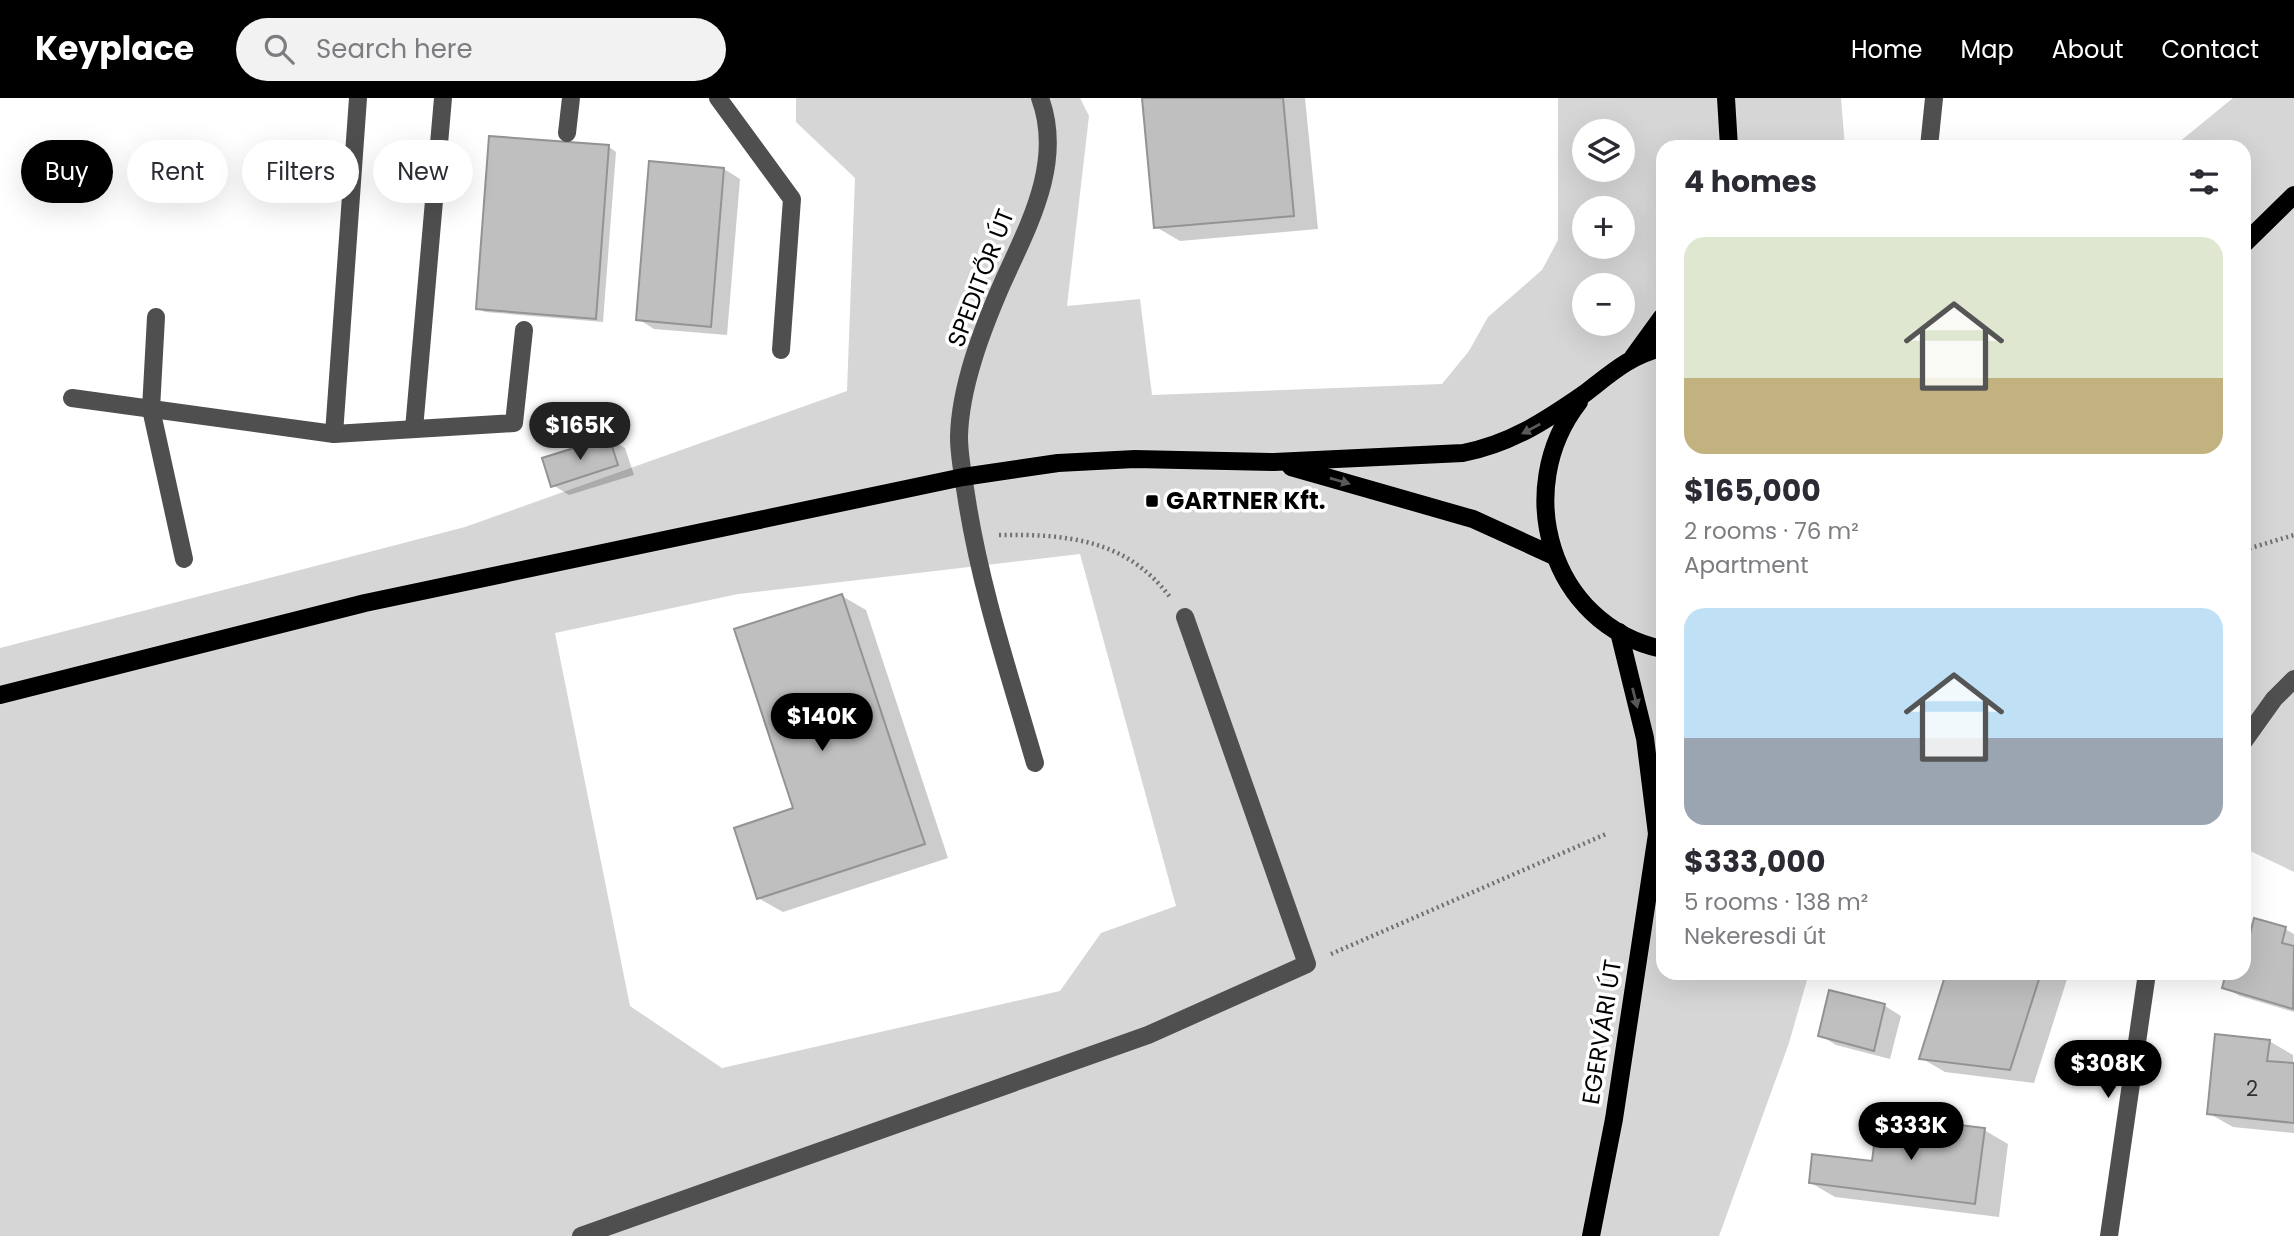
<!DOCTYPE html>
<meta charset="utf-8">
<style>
:root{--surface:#fff;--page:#f2f2f3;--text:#2b2b33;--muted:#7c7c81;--accent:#000}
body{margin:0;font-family:Poppins,sans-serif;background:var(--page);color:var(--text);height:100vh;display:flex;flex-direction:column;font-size:26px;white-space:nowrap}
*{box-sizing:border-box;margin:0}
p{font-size:23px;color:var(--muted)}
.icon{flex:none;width:38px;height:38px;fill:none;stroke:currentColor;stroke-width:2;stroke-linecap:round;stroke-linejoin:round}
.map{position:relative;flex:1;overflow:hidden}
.details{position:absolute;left:1656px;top:42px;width:595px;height:840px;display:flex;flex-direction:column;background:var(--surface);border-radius:21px;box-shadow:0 7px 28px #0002}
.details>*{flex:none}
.top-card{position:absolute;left:21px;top:42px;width:665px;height:63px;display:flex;gap:14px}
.tools{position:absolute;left:1572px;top:21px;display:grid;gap:14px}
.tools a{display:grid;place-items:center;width:63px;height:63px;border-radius:50%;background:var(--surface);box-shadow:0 7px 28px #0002;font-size:35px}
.price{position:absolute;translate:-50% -60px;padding:0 16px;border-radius:24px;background:var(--accent);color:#fff;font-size:23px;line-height:46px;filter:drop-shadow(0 2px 4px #0008)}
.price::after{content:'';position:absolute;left:50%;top:42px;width:21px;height:16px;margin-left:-10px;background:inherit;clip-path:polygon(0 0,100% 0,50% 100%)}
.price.active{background:#222;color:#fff}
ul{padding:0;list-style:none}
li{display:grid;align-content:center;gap:14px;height:371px;padding:0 28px}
li span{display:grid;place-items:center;height:217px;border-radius:21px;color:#555}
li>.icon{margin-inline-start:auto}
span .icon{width:126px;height:126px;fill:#fffc;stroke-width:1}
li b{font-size:30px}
h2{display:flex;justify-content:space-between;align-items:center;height:84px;padding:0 28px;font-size:30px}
.pill{padding:0 24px;border-radius:32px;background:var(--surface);box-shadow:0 7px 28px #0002;font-size:24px;line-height:63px}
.pill.active{background:var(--accent);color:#fff}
header{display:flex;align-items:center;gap:42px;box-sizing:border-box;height:98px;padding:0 35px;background:var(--accent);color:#fff}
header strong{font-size:33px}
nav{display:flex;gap:38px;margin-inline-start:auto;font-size:24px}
.search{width:490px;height:63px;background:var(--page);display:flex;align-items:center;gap:18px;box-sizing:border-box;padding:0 24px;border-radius:38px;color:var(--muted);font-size:26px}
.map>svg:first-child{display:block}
.green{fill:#d6d6d6;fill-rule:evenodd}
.shadow{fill:#0003}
.building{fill:#bfbfbf;stroke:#939393;stroke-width:2}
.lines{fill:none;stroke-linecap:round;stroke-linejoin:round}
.major-casing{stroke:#dbdbdb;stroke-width:20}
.path{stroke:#717171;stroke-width:4.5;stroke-dasharray:2 3.5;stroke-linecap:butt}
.minor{stroke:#4f4f4f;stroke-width:18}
.major{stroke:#000;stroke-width:18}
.oneway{fill:#595959}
.poi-dot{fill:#000;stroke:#fff;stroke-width:2.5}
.labels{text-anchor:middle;stroke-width:7;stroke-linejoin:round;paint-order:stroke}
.number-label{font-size:21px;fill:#303030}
.street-label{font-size:24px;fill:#000;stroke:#fff}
.poi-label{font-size:24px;font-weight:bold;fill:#000;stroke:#fff;text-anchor:start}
</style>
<header>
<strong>Keyplace</strong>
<div class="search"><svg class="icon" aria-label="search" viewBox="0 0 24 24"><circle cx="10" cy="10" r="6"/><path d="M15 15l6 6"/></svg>Search here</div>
<nav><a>Home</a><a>Map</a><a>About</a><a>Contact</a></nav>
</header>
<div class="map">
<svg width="2294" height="1138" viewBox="0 0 2294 1138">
<rect width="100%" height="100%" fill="#fff"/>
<g class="green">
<path d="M796,0H1080L1089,18L1067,208L1140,201L1152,297L1442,286L1469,253L1488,219L1542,172L1558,142V0H1841L1845,49H1662V875H1809L1789,945L1719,1138H0V550L465,429L847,293L855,80L796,24ZM1584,33H1622V72H1584ZM1584,110H1622V149H1584ZM1584,187H1622V226H1584ZM1080,456L1176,808L1101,835L1060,893L722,970L630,908L555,535L738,496Z"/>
<polygon points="2233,0 2294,0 2294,774 2244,750 2244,49 2173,49"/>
</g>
<g class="shadow">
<polygon points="1144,0 1305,0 1318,131 1180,143 1156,129"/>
<polygon points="609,49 616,54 603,224 485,214 478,210"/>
<polygon points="724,71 740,81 727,237 654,231 638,221"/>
<polygon points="608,340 625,350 634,377 569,397 553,387"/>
<polygon points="842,498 866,512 948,760 783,814 758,800 795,712"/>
<polygon points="2285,831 2294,836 2294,914 2240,898 2224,889 2228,875 2244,875 2244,840 2250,842"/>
<polygon points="1948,875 2069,875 2034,985 1945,974 1921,960"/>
<polygon points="1831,894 1885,908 1901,918 1890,961 1836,947 1820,937"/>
<polygon points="2269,943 2293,957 2294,1035 2233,1029 2208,1015"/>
<polygon points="1984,1032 2008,1046 1999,1119 1835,1099 1811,1085"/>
</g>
<g class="building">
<polygon points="1142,0 1283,0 1294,118 1154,130"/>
<polygon points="489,38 609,47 596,221 476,211"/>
<polygon points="649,63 724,70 711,229 636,222"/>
<polygon points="609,339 618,367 551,389 542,360"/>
<polygon points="842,496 925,746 757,801 734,730 793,710 734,531"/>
<polygon points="2254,820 2286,829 2282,845 2294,848 2293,911 2222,890 2226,875 2244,875 2244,839 2249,840"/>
<polygon points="1946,875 2041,875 2010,972 1919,961"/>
<polygon points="1829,892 1885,906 1874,953 1818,938"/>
<polygon points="2215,936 2270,942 2267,963 2294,965 2294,1025 2207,1016"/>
<polygon points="1878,1017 1985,1030 1975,1106 1809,1085 1812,1056 1872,1063"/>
</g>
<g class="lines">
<g class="major-casing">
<g id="major">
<polyline points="1726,0 1729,49"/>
<polyline points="2244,146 2294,97"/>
<polyline points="1633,259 1662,219"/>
<path d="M1579,304C1511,391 1550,527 1662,551"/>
<polyline points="1291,369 1473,421 1554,458"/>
<polyline points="1619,534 1645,640 1657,736"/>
<path d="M0,597L365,505L963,379L1058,365L1135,361L1274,364L1463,355C1510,346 1545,323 1584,296C1609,277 1630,257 1662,250"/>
<polyline points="1591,1138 1614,1021 1657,736 1662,725"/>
</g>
</g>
<g class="path">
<path d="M999,437C1067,436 1126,441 1170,499"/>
<polyline points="2244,452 2294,437"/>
<polyline points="1331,856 1606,736"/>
</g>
<g class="minor">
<polyline points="718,0 792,101 781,252"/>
<polyline points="567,35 571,0"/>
<polyline points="1929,49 1934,0"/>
<polyline points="156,219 151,311 184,461"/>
<polyline points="72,300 334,336 514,325 524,232"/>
<polyline points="414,331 443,0"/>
<polyline points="334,336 358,0"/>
<polyline points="2244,643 2274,601 2294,581"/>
<path d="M1035,665C1010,578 981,492 967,403C964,382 959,360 959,339C960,289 982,232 1002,186C1028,128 1064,65 1040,0"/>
<polyline points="581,1138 1148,937 1307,866 1185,519"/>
<polyline points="2109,1138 2147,875"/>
</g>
<use href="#major" class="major"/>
</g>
<defs><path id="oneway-solid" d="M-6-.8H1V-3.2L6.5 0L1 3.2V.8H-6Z" transform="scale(1.75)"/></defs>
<g class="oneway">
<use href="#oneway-solid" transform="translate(1531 331) rotate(152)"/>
<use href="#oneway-solid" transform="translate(1340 383) rotate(16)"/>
<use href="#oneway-solid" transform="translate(1635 600) rotate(76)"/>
</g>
<rect class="poi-dot" x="1145" y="396" width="14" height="14" rx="3.5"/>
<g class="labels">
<g class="number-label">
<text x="2252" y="998">2</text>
</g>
<g class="street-label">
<text transform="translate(981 180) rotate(-69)" y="8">SPEDITŐR ÚT</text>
<text transform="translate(1602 934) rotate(-81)" y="8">EGERVÁRI ÚT</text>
</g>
<g class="poi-label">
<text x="1166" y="411">GARTNER Kft.</text>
</g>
</g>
</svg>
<div class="tools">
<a><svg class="icon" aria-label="layers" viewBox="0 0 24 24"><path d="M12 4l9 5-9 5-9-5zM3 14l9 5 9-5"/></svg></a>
<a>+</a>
<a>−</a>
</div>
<b class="price active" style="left:580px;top:364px">$165K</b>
<b class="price" style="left:822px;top:655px">$140K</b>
<b class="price" style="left:2108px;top:1002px">$308K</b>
<b class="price" style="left:1911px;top:1064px">$333K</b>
<div class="top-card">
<a class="pill active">Buy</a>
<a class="pill">Rent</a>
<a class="pill">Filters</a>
<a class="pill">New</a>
</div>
<section class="details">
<h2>4 homes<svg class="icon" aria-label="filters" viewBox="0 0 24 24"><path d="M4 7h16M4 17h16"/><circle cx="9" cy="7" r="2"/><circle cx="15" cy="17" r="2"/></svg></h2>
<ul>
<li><span style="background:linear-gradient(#dfe7d0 65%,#c2b280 0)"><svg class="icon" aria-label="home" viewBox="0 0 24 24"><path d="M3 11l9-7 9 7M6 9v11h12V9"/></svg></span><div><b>$165,000</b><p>2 rooms · 76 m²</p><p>Apartment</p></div></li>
<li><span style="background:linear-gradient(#bfe0f5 60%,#9aa5b1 0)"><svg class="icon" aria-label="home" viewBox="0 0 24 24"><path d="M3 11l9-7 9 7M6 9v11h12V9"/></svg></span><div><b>$333,000</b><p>5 rooms · 138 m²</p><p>Nekeresdi út</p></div></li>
</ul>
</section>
</div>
